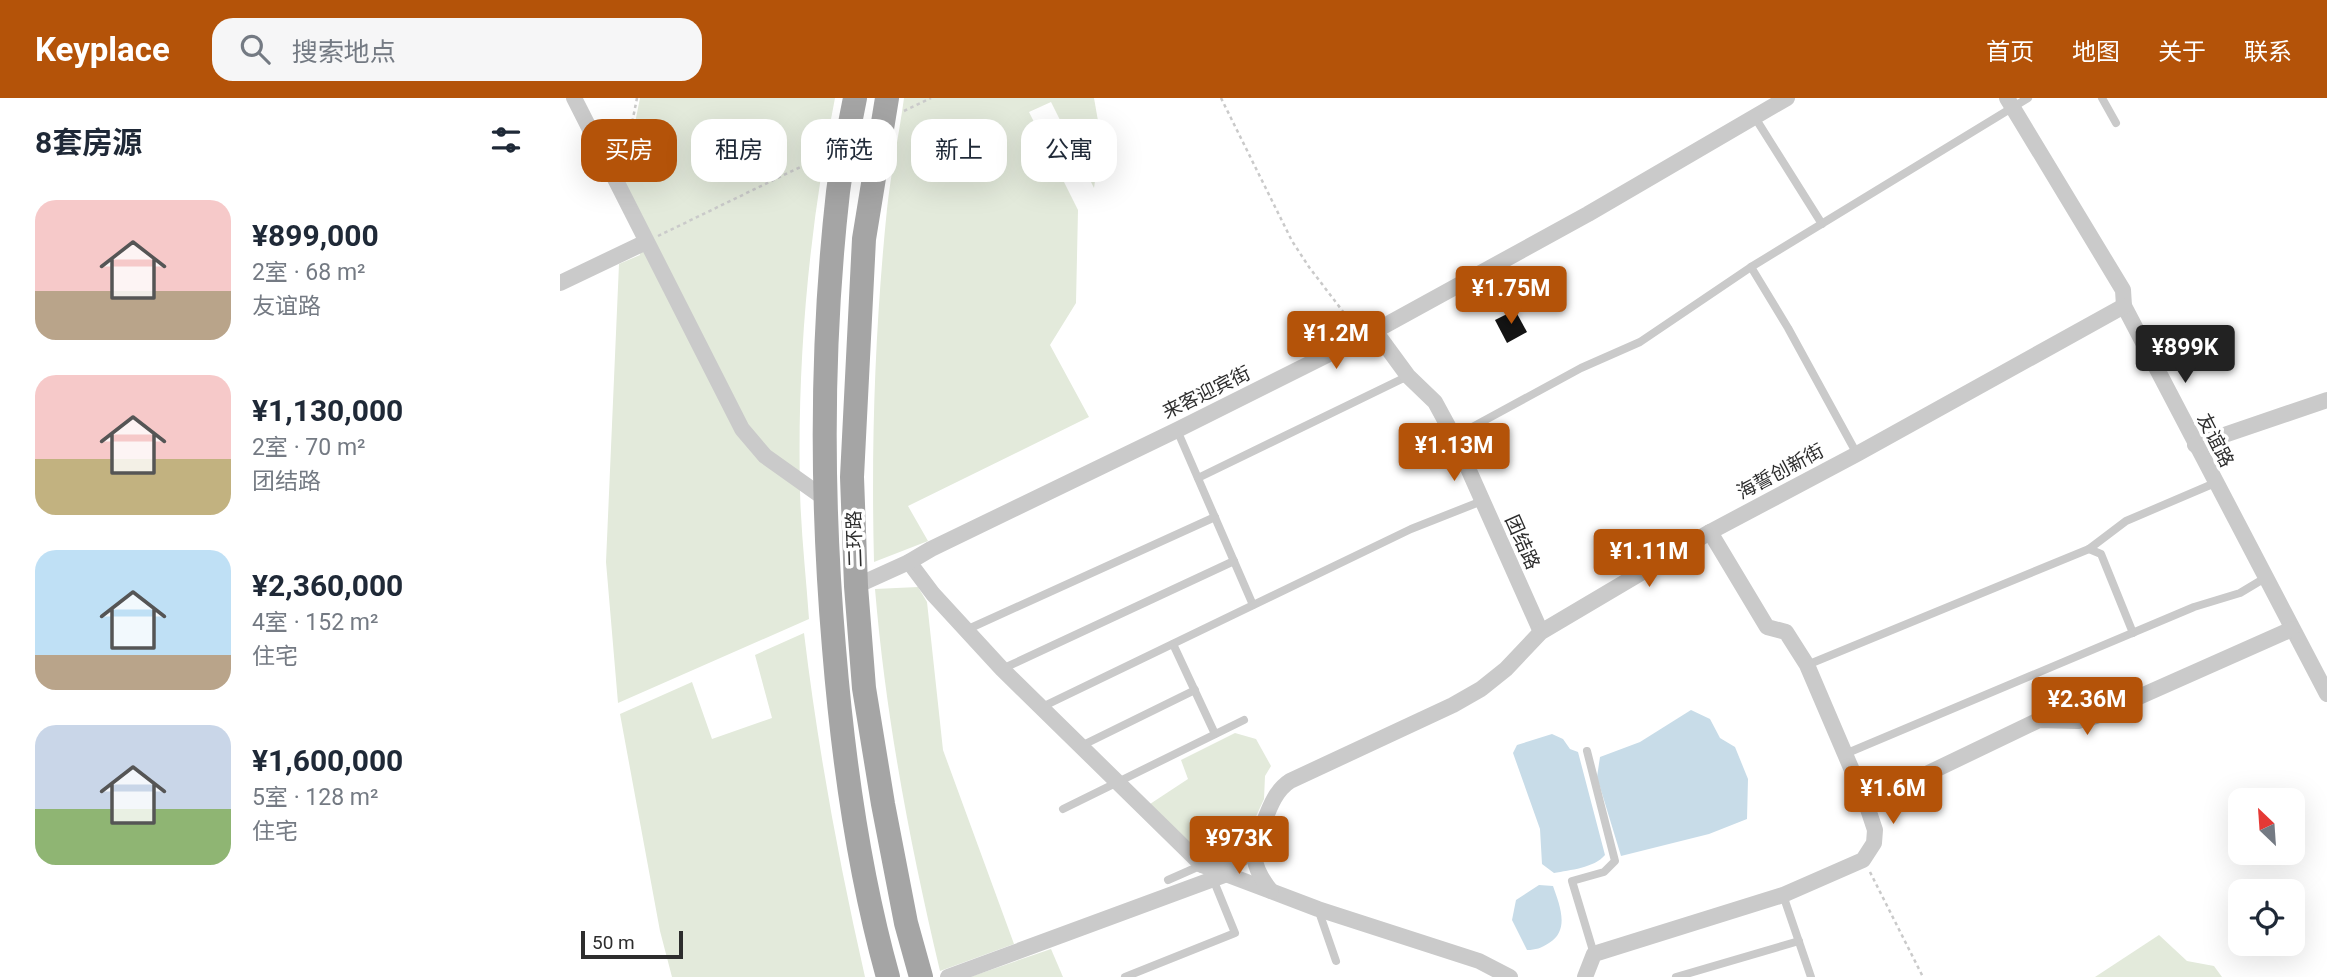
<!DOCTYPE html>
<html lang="zh">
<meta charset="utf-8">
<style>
:root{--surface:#fff;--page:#f6f6f7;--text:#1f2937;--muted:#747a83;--accent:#b45309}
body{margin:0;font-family:Roboto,"Noto Sans SC",sans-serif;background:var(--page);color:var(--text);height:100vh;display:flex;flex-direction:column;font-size:26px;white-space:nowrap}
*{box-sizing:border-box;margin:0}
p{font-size:23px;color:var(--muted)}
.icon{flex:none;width:38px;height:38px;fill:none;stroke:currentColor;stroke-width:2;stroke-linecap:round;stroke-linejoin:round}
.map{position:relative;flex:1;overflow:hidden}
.panel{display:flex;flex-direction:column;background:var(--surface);width:560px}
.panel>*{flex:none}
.guide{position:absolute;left:21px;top:21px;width:665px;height:63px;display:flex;gap:14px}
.needle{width:46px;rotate:335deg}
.buttons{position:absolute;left:1668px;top:690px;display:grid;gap:14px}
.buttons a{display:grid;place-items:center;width:77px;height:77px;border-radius:14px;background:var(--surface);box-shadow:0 7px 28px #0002;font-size:35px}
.scale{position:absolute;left:21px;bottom:18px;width:102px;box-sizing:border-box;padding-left:7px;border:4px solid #2d2d2d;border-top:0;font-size:19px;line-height:24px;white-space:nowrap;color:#2d2d2d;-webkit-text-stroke:5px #fff;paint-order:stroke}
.price{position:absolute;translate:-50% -60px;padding:0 16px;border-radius:7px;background:var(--accent);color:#fff;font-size:23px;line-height:46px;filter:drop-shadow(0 2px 4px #0008)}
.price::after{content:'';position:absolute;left:50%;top:42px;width:21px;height:16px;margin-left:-10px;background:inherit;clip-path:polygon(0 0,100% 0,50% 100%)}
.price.selected{background:#222;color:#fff}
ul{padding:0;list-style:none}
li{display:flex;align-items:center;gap:21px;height:175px;padding:0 35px}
li span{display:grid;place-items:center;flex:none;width:196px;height:140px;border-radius:21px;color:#555}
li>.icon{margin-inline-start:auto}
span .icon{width:84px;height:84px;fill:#fffc;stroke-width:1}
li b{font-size:30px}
h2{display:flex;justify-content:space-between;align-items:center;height:84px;padding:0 35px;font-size:30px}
.pill{padding:0 24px;border-radius:21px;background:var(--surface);box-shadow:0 7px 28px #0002;font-size:24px;line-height:63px}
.pill.selected{background:var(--accent);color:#fff}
header{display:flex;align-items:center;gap:42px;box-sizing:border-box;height:98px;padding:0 35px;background:var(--accent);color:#fff}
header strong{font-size:33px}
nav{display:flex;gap:38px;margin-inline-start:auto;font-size:24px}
.search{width:490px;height:63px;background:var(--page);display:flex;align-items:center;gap:18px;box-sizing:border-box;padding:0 24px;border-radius:21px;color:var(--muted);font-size:26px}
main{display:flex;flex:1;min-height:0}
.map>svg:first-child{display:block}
.green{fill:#e3eadb}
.water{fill:#c8dce8}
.building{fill:#141414}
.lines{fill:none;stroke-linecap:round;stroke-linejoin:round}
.path{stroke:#cacaca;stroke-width:2.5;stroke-dasharray:3.5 3.5;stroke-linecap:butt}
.lane{stroke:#cacaca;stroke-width:8}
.street{stroke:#cacaca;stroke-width:16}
.primary{stroke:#a5a5a5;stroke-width:24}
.labels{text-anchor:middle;stroke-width:7;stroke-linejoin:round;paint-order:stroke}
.street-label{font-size:19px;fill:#2d2d2d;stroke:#fff}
</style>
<header>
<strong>Keyplace</strong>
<div class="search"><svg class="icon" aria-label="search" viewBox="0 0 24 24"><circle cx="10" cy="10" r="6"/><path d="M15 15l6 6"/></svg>搜索地点</div>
<nav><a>首页</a><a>地图</a><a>关于</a><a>联系</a></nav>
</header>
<main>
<section class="panel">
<h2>8套房源<svg class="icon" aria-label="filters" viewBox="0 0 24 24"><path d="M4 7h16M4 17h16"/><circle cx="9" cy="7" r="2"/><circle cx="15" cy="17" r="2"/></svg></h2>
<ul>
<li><span style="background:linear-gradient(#f6c9c9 65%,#b9a48a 0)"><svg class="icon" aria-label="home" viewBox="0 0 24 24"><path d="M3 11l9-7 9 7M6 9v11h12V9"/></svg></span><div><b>¥899,000</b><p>2室 · 68 m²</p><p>友谊路</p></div></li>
<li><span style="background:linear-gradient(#f6c9c9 60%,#c2b280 0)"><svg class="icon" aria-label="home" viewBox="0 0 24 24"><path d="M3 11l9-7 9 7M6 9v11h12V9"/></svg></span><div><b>¥1,130,000</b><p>2室 · 70 m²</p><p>团结路</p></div></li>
<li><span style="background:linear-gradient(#bfe0f5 75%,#b9a48a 0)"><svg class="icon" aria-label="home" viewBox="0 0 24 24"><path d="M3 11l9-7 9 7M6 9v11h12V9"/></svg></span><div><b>¥2,360,000</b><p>4室 · 152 m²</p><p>住宅</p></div></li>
<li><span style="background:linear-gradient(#c9d6e8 60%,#8fb573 0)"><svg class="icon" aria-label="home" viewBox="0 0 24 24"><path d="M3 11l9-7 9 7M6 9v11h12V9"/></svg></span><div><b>¥1,600,000</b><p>5室 · 128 m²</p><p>住宅</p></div></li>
</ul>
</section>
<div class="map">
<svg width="1767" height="879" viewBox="0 0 1767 879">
<rect width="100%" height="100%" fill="#fff"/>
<g class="green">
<path d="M80,0H275C249,130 237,260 240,393C241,435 246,478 249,521L58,605L46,464L59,166L80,157L63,85Z"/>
<path d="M344,0H534L541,40L534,90L491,4L469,14L518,112L516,205L490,247L529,319L348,408L368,443L314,464C311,346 315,229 327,111C331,74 339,37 344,0Z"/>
<path d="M358,489L367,504L383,652L454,846L380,873C350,746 326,621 315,491Z"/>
<path d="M244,535C258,651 279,765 305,879H112L100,833L60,616L132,584L152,641L212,620L195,557Z"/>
<polygon points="675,635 696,641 711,668 705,678 704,701 683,747 664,759 647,759 638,754 590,706 628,681 621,662"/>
<polygon points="1599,837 1627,863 1654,868 1662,879 1535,879"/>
<polygon points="491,851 503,879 410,879"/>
</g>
<g class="water">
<polygon points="1131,612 1150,621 1160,640 1175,649 1188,681 1187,721 1149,736 1061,758 1037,679 1040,659 1080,644"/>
<path d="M992,636L1003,641L1010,651L1018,654L1045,757C1034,770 1010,772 994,775L982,766L980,731L953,655L957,647Z"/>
<path d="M979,787L993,788C1000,808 1010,832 989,845C981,850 976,852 967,852L952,822L956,802Z"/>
</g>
<polygon class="building" points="955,212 967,234 947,245 935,222"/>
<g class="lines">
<g class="path">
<polyline points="661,0 732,143 749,169 794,228"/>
<polyline points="344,13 371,0"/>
<polyline points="64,65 77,0"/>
<polyline points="98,138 265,57"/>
<polyline points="1310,774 1363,879"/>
</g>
<g class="lane">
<polyline points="1542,0 1556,25"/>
<polyline points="1194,18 1262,126"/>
<polyline points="1191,169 1228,230 1297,356"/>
<polyline points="617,332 693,507"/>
<polyline points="894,339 1021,270 1080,244 1191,169 1468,0"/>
<polyline points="638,380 848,278"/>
<polyline points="1529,451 1541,456 1573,535"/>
<polyline points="406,532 655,419"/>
<polyline points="613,546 655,636"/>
<polyline points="1247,567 1529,451 1566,423 1655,385"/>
<polyline points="442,571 674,463"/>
<polyline points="482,609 851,431 922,403"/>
<polyline points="521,648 635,592"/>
<polyline points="1027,653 1055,763 1044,774 1012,783 1034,856"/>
<polyline points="1285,656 1634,509 1680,495 1705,480"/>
<polyline points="503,711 684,622"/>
<polyline points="608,782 642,767"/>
<polyline points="1223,797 1251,879"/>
<polyline points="758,811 776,863"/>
<polyline points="565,879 675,835 653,781"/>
<polyline points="1116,879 1239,843"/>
</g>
<g class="street">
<polyline points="14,0 182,331 205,358 264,400"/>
<polyline points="1447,0 1563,192 1564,208 1767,596"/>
<polyline points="0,185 86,144"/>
<polyline points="815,233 848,278 875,304 894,339 981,534"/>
<polyline points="1635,347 1767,302"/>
<polyline points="349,464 373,496 442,571 642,767 758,811 919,863 950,879"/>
<polyline points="296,488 349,464 371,451 617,332 815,233 1028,116 1227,0"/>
<polyline points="1306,705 1479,622 1518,623 1536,618 1732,531"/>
<path d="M693,748C694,767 699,778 711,793"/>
<path d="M642,767C651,766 662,768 670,766C706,757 700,702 730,683L893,607L921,591L946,571L981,534L1150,434L1297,356L1564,208"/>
<polyline points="388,879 667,776"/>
<polyline points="1025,879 1034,856 1223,797 1303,762 1314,745 1315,732 1306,705 1247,567 1226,534 1207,529 1150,434"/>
</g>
<g class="primary">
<path d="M295,0C289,31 282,63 278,94C261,245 261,398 274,550C283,661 298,772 328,879"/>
<polyline points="327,0 304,141 292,379 296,488 304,590 323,706 346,825 361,879"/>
</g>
</g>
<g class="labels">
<g class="street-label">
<text transform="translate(646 294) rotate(-26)" y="7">来客迎宾街</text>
<text transform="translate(1656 342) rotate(63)" y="7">友谊路</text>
<text transform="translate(1220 373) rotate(-28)" y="7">海誓创新街</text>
<text transform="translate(294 441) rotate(-92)" y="7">二环路</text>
<text transform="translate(963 444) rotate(66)" y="7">团结路</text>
</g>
</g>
</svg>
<div class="buttons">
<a><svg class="needle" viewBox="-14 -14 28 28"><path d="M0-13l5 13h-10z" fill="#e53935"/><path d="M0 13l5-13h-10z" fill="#747a83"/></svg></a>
<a><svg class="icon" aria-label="locate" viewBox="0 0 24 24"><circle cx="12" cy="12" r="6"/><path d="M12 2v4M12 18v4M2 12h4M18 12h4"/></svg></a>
</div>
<div class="scale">50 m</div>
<b class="price" style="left:951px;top:228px">¥1.75M</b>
<b class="price" style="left:776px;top:273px">¥1.2M</b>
<b class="price selected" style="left:1625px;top:287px">¥899K</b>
<b class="price" style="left:894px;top:385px">¥1.13M</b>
<b class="price" style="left:1089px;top:491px">¥1.11M</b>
<b class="price" style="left:1527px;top:639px">¥2.36M</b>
<b class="price" style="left:1333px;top:728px">¥1.6M</b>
<b class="price" style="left:679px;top:778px">¥973K</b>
<div class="guide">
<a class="pill selected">买房</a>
<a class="pill">租房</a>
<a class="pill">筛选</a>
<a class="pill">新上</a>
<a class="pill">公寓</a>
</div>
</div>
</main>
